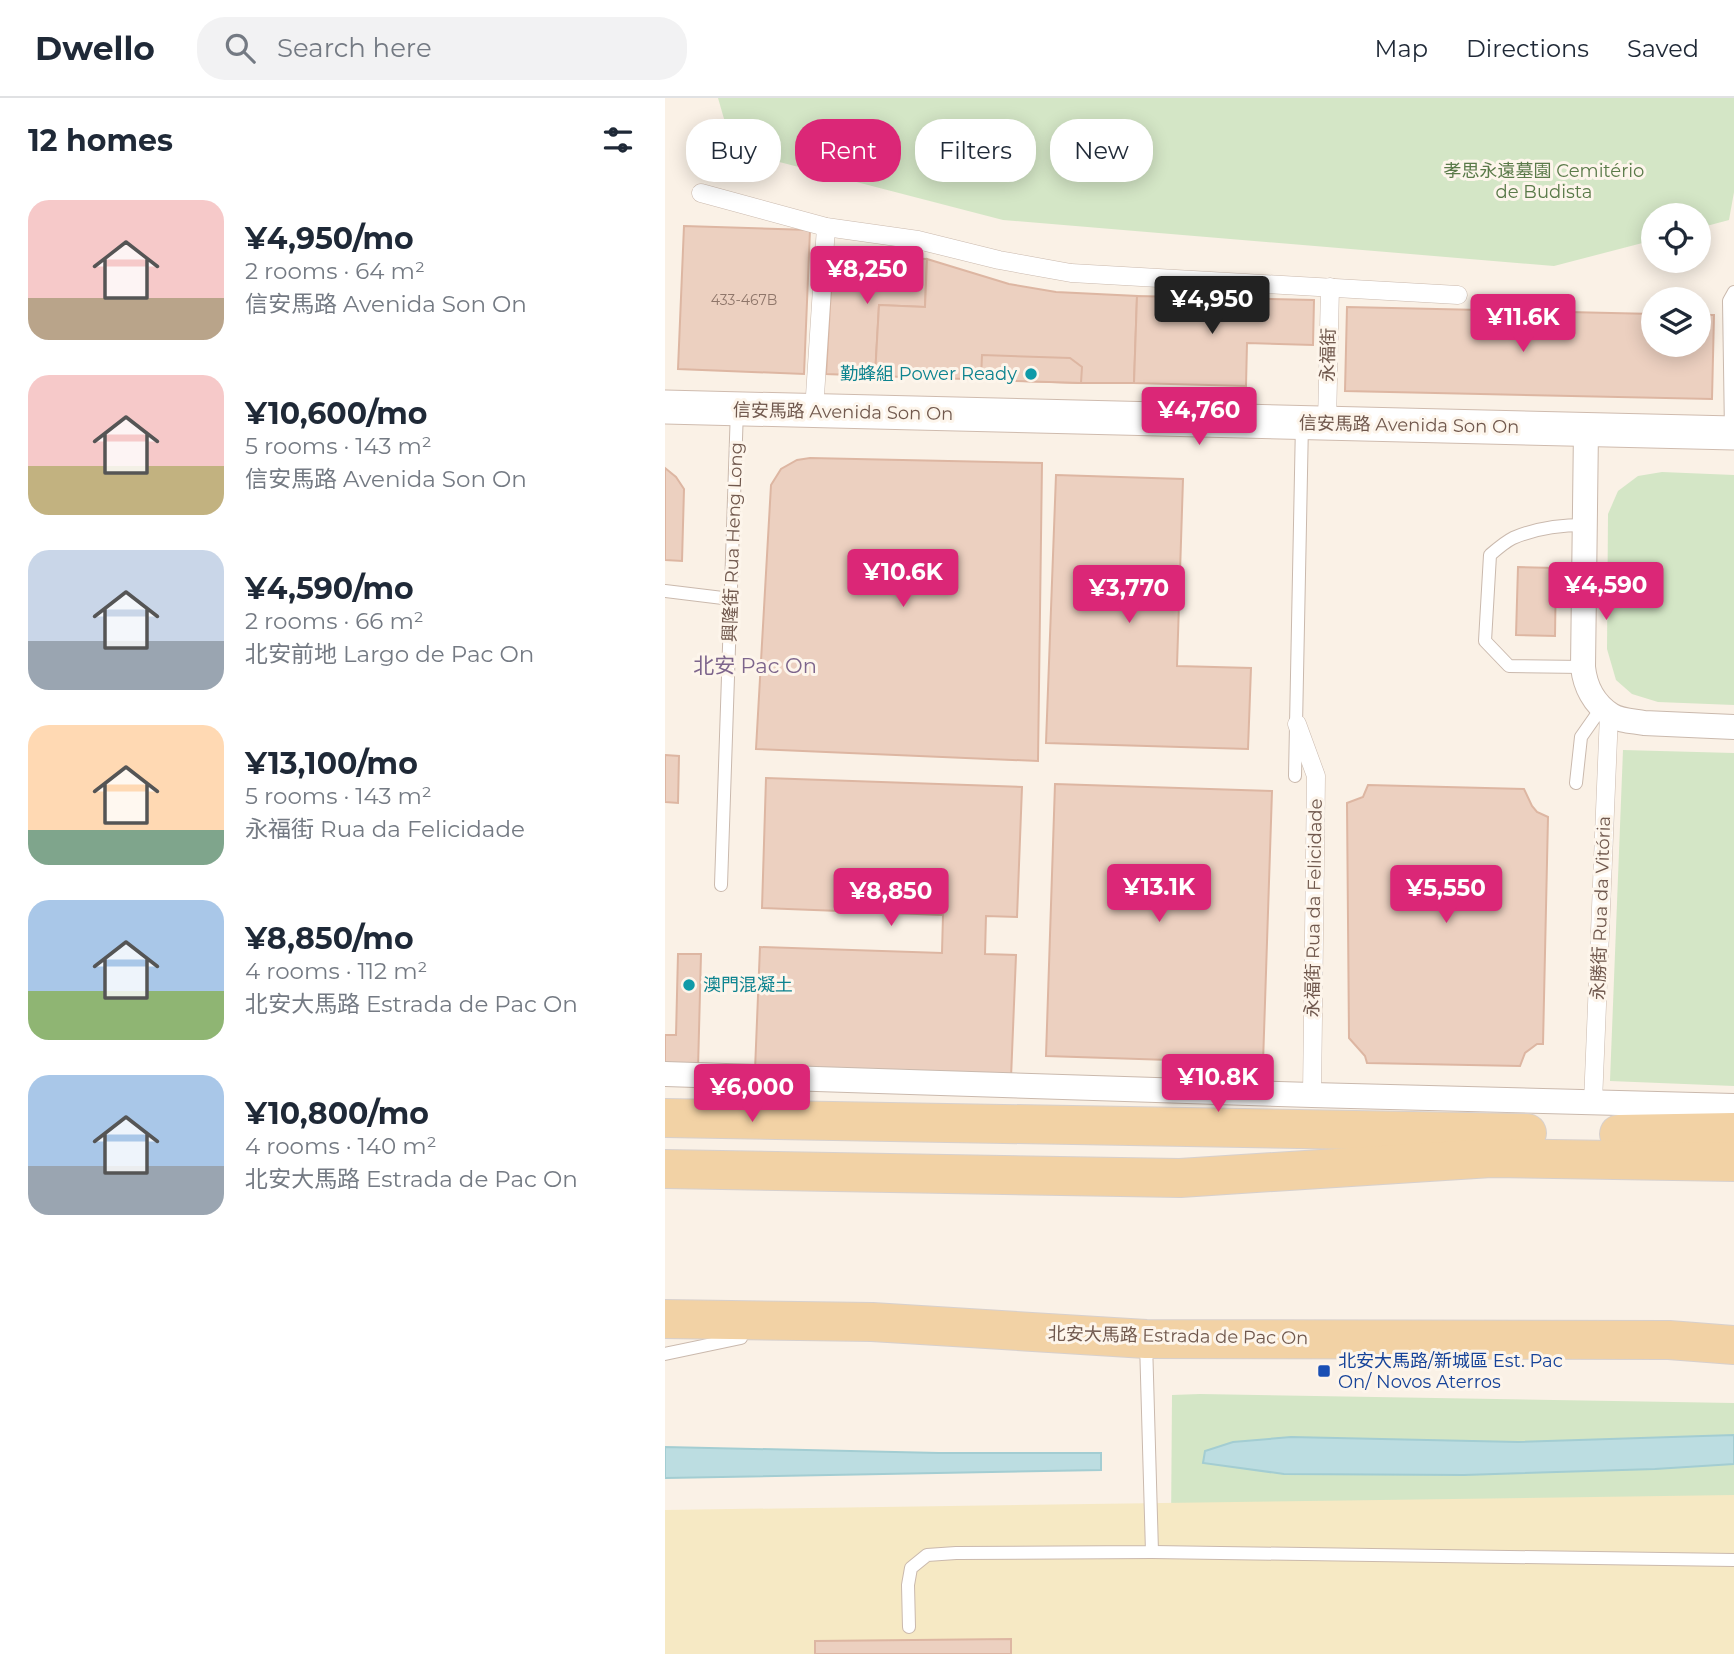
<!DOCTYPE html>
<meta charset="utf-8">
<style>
:root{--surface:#fff;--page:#f2f2f3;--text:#1f2937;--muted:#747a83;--line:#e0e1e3;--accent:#db2777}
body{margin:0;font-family:Montserrat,"Noto Sans SC",sans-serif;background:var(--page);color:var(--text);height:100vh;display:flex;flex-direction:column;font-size:26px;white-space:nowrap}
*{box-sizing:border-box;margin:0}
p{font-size:23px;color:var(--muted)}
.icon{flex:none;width:38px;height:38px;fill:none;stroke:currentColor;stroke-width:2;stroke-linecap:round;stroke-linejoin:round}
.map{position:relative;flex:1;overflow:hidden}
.details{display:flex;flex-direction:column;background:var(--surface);width:665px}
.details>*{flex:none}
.top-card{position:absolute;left:21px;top:21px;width:665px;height:63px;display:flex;gap:14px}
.controls{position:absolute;left:976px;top:105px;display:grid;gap:14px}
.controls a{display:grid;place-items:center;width:70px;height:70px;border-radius:50%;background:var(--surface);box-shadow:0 4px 18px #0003;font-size:35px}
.price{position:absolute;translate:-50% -60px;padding:0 16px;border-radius:7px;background:var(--accent);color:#fff;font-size:23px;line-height:46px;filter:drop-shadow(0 2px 4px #0008)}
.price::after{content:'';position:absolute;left:50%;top:42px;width:21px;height:16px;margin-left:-10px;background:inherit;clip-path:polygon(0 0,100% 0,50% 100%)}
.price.selected{background:#222;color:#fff}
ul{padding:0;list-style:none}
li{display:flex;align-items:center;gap:21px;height:175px;padding:0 28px}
li span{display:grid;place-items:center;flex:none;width:196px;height:140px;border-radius:21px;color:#555}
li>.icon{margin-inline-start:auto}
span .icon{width:84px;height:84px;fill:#fffc;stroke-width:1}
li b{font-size:30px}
h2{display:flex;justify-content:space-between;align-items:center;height:84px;padding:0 28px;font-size:30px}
.chip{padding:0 24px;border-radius:28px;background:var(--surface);box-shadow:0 4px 18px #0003;font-size:24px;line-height:63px}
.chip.selected{background:var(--accent);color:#fff}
header{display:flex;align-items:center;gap:42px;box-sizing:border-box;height:98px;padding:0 35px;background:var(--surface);border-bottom:2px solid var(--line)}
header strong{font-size:33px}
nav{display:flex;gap:38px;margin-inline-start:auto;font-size:24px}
.search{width:490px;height:63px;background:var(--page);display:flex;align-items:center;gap:18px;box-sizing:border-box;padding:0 24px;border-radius:28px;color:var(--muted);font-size:26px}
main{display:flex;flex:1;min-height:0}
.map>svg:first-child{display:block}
.green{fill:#d4e6c6}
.sand{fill:#f6e9c4}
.water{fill:#bcdde1;stroke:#a3cdd2;stroke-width:2}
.building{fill:#ecd0c0;stroke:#ddb6a2;stroke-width:2}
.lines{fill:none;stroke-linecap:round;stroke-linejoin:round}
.service-casing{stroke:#cab9ad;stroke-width:14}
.pedestrian-casing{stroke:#cab9ad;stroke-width:19}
.minor-casing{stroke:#cab9ad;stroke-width:26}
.secondary-casing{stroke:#cfbbae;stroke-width:35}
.primary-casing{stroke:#d7d0cd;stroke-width:40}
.service{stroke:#fff;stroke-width:12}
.pedestrian{stroke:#fff;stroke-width:18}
.minor{stroke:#fff;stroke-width:24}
.secondary{stroke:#fff;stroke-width:33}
.primary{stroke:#f2d2a5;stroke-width:38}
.culture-dot{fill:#0f9aa8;stroke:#fdf5eb;stroke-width:2.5}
.transit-dot{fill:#1a4fb4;stroke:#fdf5eb;stroke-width:2.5}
.labels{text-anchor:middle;stroke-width:6;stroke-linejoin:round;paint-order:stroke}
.number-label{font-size:14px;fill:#8f766a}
.park-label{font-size:18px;fill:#5a7a49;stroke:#fdf5eb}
.street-label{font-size:18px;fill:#70584d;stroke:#fdf5eb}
.culture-label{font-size:18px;fill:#0d838f;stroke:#fdf5eb;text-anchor:end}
.transit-label{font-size:18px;fill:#164399;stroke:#fdf5eb;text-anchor:start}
.quarter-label{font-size:21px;fill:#7d658c;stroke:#fdf5eb}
</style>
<header>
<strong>Dwello</strong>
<div class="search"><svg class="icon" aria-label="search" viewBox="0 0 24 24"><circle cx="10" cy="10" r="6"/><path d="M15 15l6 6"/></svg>Search here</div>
<nav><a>Map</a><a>Directions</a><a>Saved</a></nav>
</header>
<main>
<section class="details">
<h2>12 homes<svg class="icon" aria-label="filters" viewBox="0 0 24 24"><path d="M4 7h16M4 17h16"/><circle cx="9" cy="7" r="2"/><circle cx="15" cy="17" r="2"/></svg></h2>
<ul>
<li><span style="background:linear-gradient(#f6c9c9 70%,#b9a48a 0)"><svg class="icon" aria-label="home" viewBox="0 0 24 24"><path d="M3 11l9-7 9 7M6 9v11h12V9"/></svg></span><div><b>¥4,950/mo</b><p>2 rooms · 64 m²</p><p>信安馬路 Avenida Son On</p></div></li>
<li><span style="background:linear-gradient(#f6c9c9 65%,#c2b280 0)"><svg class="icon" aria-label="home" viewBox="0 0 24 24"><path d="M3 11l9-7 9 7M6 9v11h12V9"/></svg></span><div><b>¥10,600/mo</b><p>5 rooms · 143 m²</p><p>信安馬路 Avenida Son On</p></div></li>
<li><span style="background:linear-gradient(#c9d6e8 65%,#9aa5b1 0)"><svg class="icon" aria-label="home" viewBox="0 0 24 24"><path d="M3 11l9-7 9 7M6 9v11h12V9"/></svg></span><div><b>¥4,590/mo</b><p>2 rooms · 66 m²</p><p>北安前地 Largo de Pac On</p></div></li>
<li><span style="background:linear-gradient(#ffd9b3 75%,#7fa58c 0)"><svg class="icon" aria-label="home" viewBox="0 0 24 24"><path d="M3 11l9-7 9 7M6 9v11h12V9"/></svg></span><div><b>¥13,100/mo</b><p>5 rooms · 143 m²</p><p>永福街 Rua da Felicidade</p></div></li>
<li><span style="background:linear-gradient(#a9c7e8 65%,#8fb573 0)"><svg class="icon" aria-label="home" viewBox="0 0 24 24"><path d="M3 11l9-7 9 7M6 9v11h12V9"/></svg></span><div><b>¥8,850/mo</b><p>4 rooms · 112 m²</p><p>北安大馬路 Estrada de Pac On</p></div></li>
<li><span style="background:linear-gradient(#a9c7e8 65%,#9aa5b1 0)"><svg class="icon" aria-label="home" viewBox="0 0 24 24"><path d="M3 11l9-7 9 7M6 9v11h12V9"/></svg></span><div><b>¥10,800/mo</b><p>4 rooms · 140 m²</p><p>北安大馬路 Estrada de Pac On</p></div></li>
</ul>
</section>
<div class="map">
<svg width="1069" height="1556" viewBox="0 0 1069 1556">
<rect width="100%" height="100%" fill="#faf1e6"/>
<g class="green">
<polygon points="53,0 1069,0 1069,94 1064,122 1034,130 1034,117 989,117 989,142 889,168 338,122 68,52"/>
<polygon points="997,374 1069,377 1069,607 993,604 967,596 951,582 942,551 943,416 953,393 973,378"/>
<polygon points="958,652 1069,655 1069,988 945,983"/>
<polygon points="535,1296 1069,1305 1069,1443 506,1432 507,1297"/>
</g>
<polygon class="sand" points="1069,1397 1069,1556 0,1556 0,1412"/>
<g class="water">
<polygon points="1069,1337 1069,1366 990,1371 799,1377 619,1376 538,1365 540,1353 568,1344 626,1339 853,1344"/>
<polygon points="0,1349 274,1355 436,1355 436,1372 0,1380"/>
</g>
<g class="building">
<polygon points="19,128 145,132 139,276 13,271"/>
<polygon points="168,157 262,161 260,209 214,207 210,278 161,276"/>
<polygon points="262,161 344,186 391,194 472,198 469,285 416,285 210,278 214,207 260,209"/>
<polygon points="472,198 649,202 648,247 582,245 581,288 469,285"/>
<polygon points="682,209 989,216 989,247 1034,247 1034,217 1049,217 1047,301 680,293"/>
<polygon points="317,257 405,260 417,269 416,285 316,282"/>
<polygon points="145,360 377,365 373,663 91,651 106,387 116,371 132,362"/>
<polygon points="0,370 11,379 19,391 17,463 0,462"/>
<polygon points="391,377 518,381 512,568 586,570 583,651 381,645"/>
<polygon points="853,469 891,470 890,538 851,537"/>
<polygon points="0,657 14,658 13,705 0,704"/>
<polygon points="101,680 357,689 352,819 321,818 320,856 351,857 346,980 90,972 95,849 277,855 278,817 97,810"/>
<polygon points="390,686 607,693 598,965 381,958"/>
<polygon points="703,687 859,691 867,708 872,714 883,719 878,946 872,946 860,955 855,968 702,965 700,958 684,940 682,705 698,699"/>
<polygon points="13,856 36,856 33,971 0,970 0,937 11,937"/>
<polygon points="346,1541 346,1556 150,1556 150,1543"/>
</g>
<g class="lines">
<g class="service-casing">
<g id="service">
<polyline points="1066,334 1064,203 1069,194"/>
<polyline points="0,493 66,501"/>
<path d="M918,569L844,568L820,543L825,457C832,451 840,444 848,440C871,430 895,427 920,427"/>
<polyline points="630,678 637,325"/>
<polyline points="911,685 916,639 937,609"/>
<polyline points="56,787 72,311"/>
<polyline points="0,1256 76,1240"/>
<polyline points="487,1454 1069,1462"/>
<polyline points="244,1529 243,1487 246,1470 262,1457 291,1455 487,1454 481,1244"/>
</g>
</g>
<g class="pedestrian-casing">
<g id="pedestrian">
<polyline points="36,95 161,129 253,142 334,162 406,175 793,197"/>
<polyline points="149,313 161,129"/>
<polyline points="662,325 665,189"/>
<polyline points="632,626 651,678 647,997"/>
<polyline points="928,1004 944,616"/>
</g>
</g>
<g class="minor-casing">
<g id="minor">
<path d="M921,331L918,569C920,588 929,606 946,617C955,623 968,623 979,625L1069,629"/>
<polyline points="0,976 647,997 1069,1008"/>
<path d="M52,982C77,991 97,1008 122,1016"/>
</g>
</g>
<g class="secondary-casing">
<polyline id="secondary" points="0,309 1069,335"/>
</g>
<g class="primary-casing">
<g id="primary">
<polyline points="0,1020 862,1035"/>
<polyline points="954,1036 1069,1034"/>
<polyline points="0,1071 515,1080 826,1060 1069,1064"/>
<polyline points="0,1221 207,1224 481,1241 1004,1242 1069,1247"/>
</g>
</g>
<use href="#service" class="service"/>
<use href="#pedestrian" class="pedestrian"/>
<use href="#minor" class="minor"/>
<use href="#secondary" class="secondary"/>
<use href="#primary" class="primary"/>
</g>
<g class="culture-dot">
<circle cx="366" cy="276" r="7"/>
<circle cx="24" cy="887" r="7"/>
</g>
<rect class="transit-dot" x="652" y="1266" width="14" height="14" rx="3.5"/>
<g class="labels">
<g class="number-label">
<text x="79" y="207">433-467B</text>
</g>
<g class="park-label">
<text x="879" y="79">孝思永遠墓園 Cemitério<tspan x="879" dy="21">de Budista</tspan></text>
</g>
<g class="street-label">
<text transform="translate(663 257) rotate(-89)" y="6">永福街</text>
<text transform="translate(178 314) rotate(1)" y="6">信安馬路 Avenida Son On</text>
<text transform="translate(744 327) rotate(1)" y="6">信安馬路 Avenida Son On</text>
<text transform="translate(68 444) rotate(-88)" y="6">興隆街 Rua Heng Long</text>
<text transform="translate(649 810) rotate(-89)" y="6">永福街 Rua da Felicidade</text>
<text transform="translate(936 810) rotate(-88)" y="6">永勝街 Rua da Vitória</text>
<text transform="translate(513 1238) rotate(1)" y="6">北安大馬路 Estrada de Pac On</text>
</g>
<g class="culture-label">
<text x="352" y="282">勤蜂組 Power Ready</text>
<text x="38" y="893" text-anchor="start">澳門混凝土</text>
</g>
<g class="transit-label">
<text x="673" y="1269">北安大馬路/新城區 Est. Pac<tspan x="673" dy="21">On/ Novos Aterros</tspan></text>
</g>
<g class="quarter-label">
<text x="90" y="575">北安 Pac On</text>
</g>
</g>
</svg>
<div class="controls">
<a><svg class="icon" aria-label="locate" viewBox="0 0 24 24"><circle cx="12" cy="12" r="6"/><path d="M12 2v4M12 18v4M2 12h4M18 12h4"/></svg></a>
<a><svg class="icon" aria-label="layers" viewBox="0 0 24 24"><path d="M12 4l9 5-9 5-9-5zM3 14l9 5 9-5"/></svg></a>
</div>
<b class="price" style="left:202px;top:208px">¥8,250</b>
<b class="price selected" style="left:547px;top:238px">¥4,950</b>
<b class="price" style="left:858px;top:256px">¥11.6K</b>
<b class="price" style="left:534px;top:349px">¥4,760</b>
<b class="price" style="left:238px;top:511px">¥10.6K</b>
<b class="price" style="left:941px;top:524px">¥4,590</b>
<b class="price" style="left:464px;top:527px">¥3,770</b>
<b class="price" style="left:494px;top:826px">¥13.1K</b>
<b class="price" style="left:781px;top:827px">¥5,550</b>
<b class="price" style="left:226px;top:830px">¥8,850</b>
<b class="price" style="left:553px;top:1016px">¥10.8K</b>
<b class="price" style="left:87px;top:1026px">¥6,000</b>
<div class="top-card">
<a class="chip">Buy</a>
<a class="chip selected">Rent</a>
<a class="chip">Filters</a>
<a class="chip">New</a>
</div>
</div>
</main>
